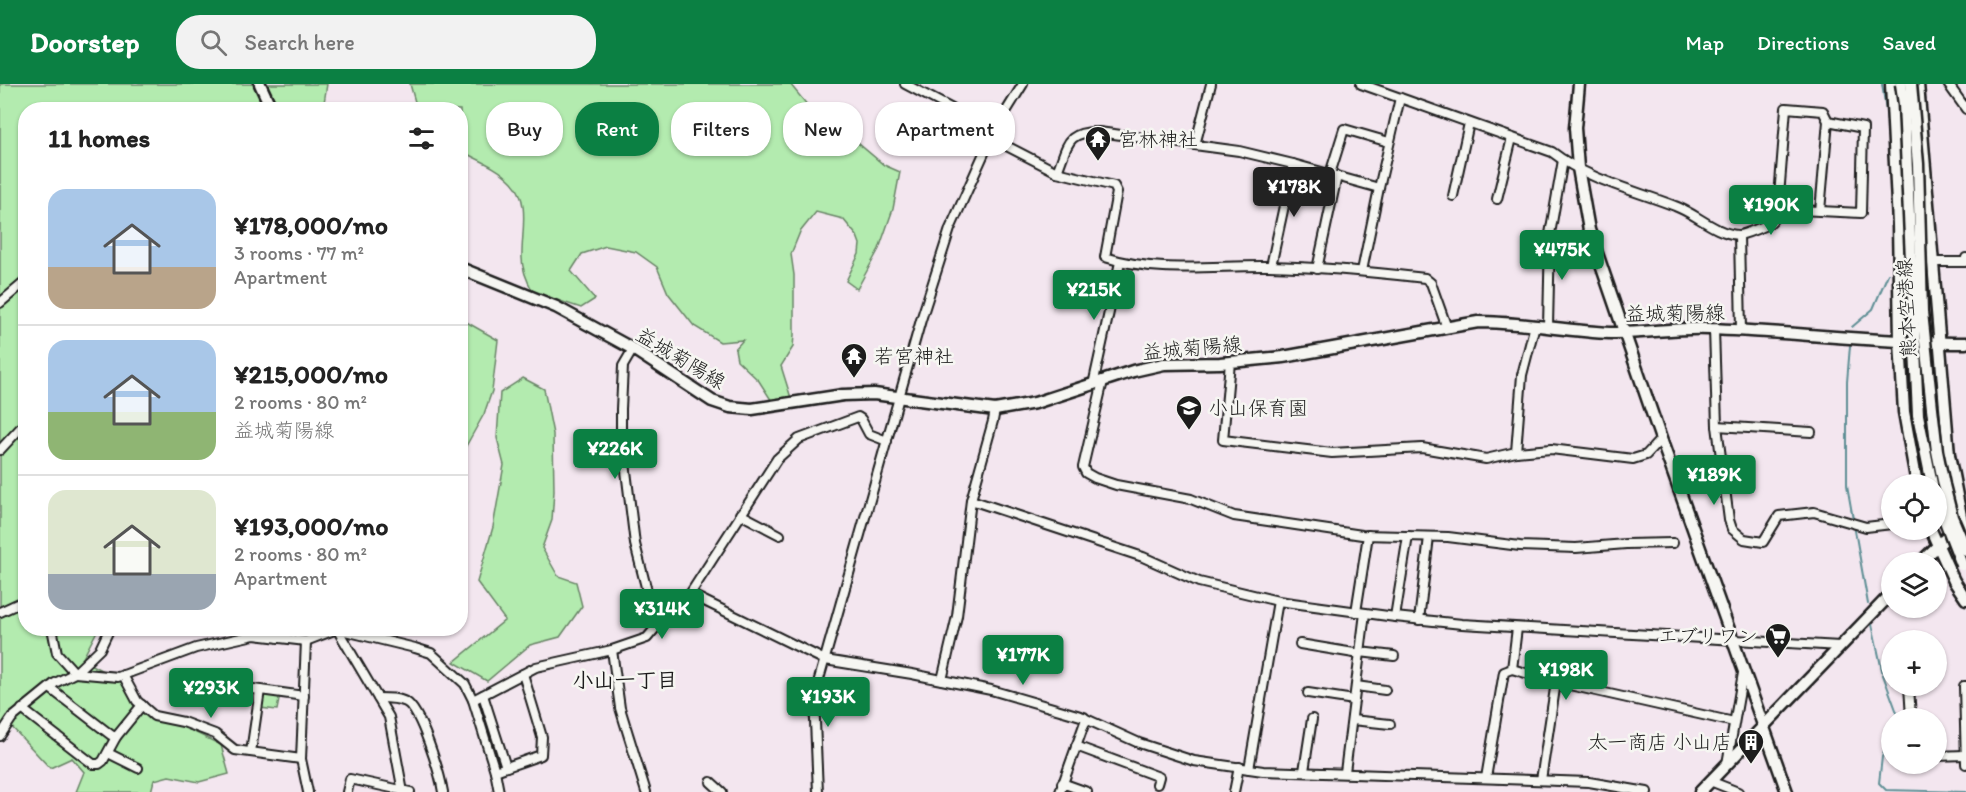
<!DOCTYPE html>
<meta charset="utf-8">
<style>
:root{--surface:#fff;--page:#f2f2f2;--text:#222;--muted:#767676;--line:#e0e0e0;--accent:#0b8043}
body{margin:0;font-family:Itim,"Klee One",sans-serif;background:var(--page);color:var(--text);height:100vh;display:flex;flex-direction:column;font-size:22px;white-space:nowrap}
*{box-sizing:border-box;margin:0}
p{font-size:20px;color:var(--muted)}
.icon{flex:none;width:33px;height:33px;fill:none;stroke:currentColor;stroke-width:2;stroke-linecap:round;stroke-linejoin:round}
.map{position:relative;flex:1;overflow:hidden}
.details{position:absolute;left:18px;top:18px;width:450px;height:534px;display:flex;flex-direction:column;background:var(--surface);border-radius:24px;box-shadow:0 2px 4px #0004}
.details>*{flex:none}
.top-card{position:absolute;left:486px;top:18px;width:570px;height:54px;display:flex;gap:12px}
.controls{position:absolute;left:1881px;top:390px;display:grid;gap:12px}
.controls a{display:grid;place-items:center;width:66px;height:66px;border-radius:50%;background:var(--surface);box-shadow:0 2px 4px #0004;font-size:30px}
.price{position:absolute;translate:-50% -51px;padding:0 14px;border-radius:6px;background:var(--accent);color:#fff;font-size:20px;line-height:39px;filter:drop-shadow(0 2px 3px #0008)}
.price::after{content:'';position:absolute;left:50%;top:36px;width:18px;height:14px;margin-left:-9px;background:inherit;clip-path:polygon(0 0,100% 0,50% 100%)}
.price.current{background:#222;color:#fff}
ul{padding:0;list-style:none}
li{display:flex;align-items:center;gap:18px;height:150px;padding:0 30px}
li+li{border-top:2px solid var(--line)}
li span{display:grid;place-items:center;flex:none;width:168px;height:120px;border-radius:18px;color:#555}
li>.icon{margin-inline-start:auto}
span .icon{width:72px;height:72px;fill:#fffc;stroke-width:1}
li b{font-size:26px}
h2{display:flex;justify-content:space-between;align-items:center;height:72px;padding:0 30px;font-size:26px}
.tag{padding:0 21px;border-radius:24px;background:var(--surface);box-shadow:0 2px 4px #0004;font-size:21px;line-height:54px}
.tag.current{background:var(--accent);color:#fff}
header{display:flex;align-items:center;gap:36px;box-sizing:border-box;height:84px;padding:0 30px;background:var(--accent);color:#fff}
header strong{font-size:28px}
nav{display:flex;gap:33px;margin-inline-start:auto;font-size:21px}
.search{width:420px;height:54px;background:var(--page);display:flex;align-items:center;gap:15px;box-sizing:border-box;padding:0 21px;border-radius:24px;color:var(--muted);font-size:22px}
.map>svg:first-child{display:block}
.green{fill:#b3ebaf;stroke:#688466;stroke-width:1.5}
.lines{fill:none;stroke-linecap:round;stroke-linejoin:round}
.stream{stroke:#5f8f95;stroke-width:2}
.street-casing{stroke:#1c1c1c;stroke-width:12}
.secondary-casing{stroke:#1c1c1c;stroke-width:15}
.street{stroke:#f6f6f2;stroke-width:8}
.secondary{stroke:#f6f6f2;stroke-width:10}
.secondary-bridge-casing{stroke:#1c1c1c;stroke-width:15;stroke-linecap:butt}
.secondary-bridge{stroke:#f6f6f2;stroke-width:10}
.labels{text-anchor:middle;stroke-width:5;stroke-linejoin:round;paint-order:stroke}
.poi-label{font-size:20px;fill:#1c1c1c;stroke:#f6f6f2;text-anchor:start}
.street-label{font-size:20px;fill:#1c1c1c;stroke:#f6f6f2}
.neighbourhood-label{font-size:21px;font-weight:bold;fill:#1c1c1c;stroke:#f6f6f2}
</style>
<header>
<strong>Doorstep</strong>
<div class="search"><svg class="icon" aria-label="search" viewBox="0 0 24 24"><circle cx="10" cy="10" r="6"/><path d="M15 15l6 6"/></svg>Search here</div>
<nav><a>Map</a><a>Directions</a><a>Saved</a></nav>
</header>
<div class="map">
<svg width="1966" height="708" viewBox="0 0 1966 708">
<rect width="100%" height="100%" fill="#f3e6ef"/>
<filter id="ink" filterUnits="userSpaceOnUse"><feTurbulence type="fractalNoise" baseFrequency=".0167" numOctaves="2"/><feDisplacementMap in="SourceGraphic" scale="12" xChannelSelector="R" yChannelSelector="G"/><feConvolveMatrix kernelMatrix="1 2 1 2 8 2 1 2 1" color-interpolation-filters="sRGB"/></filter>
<g filter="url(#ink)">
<g class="green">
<polygon points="0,0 327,0 323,25 26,26 26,544 98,545 82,576 122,597 134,620 154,636 184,643 221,661 229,690 199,698 169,692 154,696 151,708 76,708 84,688 72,674 50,684 9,640 0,642"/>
<path d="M410,0H790L813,28L834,39L884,81L900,88L893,125L879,165L857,205L846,197L859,170L860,160L857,152L843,135L816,128L800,148L791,170L794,191V251L793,263L781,282L791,314L773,319L759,297L737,276L735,265L743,256L720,258L694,242L668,209L657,183L636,168L606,162L582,170L571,187L595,215L581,224L533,208C527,197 522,186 522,174C521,149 531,118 512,98C498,83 478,76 461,67L460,26L417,25Z"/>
<polygon points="461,235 498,256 492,307 484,330 461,371"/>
<polygon points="523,294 544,305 553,350 554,407 552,436 542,464 558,492 576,498 582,522 560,553 530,561 487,597 454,578 505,536 477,498 493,443 504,381 497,354 500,309"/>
<polygon points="262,609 280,611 277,626 260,624"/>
</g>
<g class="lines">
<g class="stream">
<path d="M1882,0C1892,57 1892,117 1893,175"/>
<polyline points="1852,243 1873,225 1888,190"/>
<polyline points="1850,262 1847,298 1847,401 1868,520"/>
<polyline points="1872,540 1883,591 1899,634"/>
<polyline points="1892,651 1882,673 1879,699 1886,706 1966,708"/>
</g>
<g class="street-casing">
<g id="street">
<polyline points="905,0 994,47"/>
<path d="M1361,0L1552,68C1588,96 1634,106 1675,122C1697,130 1714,149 1738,151C1743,151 1769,141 1772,137C1774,134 1776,129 1778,125L1786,24L1823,27L1828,37L1863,44L1861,129L1778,125"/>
<polyline points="1948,0 1966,25"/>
<path d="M991,54L1057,88L1114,102L1117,108L1105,173C1157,190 1216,181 1269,182C1321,183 1373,188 1425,194L1431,199L1447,244"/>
<polyline points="1195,61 1211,0"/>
<path d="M1057,88C1068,61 1066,47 1099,48L1239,67L1293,80L1379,104"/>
<polyline points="1330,90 1344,45 1389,58"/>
<polyline points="1453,112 1469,39"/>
<polyline points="1497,115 1512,54"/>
<polyline points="1820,127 1828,37"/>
<polyline points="1739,151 1741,246"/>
<polyline points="1932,178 1965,178 1966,174"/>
<polyline points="1271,182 1293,80"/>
<polyline points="1317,185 1337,92"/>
<polyline points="1362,187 1379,104 1400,14"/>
<polyline points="0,219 26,197"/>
<polyline points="1548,243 1550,150 1563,76"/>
<polyline points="1714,245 1717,342 1729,436 1732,445 1744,455 1763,458 1779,432 1814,428 1866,443 1892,440"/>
<polyline points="633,265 623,282 621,325 621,346 635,460 647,507 658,527"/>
<polyline points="1230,278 1223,356 1332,369 1422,364 1486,375 1516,368 1522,291 1535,241"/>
<polyline points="1103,297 1083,383 1086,389 1095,394 1116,401 1191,415 1234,432 1362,451 1448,453 1520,462 1576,464 1626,460 1673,459"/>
<polyline points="1093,301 1120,178"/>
<polyline points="1717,342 1811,348"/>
<polyline points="0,366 26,338"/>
<polyline points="1516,368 1551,365 1633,375 1646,371 1661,355"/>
<polyline points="971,416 1143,473 1199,498 1278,517 1395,533 1462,540 1840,562"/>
<polyline points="740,430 780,451"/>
<polyline points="690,510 825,576 912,590 991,606 1084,633 1086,635 1139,659 1194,677 1263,687 1589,698 1647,708"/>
<polyline points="0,528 26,516"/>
<polyline points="1356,528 1368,451"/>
<polyline points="1395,533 1408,452"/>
<polyline points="1419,536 1429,453"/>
<polyline points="52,544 57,569 75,589 118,593 196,564 254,551 306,557 337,545 415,564 431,569 465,600 473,616 495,687 499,708"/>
<polyline points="279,544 279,554"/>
<polyline points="337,545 389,633 403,708"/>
<polyline points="306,557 301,675 308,708"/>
<polyline points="1300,560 1360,570"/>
<polyline points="612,566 620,624 646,708"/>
<polyline points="1360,568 1394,572"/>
<polyline points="1512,585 1556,598 1541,696"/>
<polyline points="123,591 137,617 154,632 183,638 215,650 235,666 301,675"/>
<polyline points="942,596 957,532 971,416 993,337 995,326"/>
<polyline points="1556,598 1734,638"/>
<polyline points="1356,602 1385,606"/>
<polyline points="1909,602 1911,634"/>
<polyline points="1966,602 1964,602 1966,680"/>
<polyline points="50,604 111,651 116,653"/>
<polyline points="253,605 304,612"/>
<polyline points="1308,609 1354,616"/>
<polyline points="483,611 506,683"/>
<path d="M378,614C388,614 398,614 406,618C421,626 440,690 443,708"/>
<polyline points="473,616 536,583 612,566 647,554 658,541 658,527 690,510 777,375 799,355 858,333 861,335 869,350 887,357"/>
<polyline points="22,625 93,680 99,680 103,677 116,653 142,621"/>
<polyline points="1352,636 1390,640"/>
<polyline points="0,652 12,634 55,599 75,589 100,565 110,544"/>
<polyline points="1076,662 1159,693 1157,700"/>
<polyline points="251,668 260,606"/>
<polyline points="108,669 138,684"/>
<polyline points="1936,672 1965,671"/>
<polyline points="1727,680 1743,589"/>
<polyline points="1249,685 1278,517"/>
<polyline points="495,687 541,671 542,653 523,590"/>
<polyline points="1304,687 1312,635"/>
<polyline points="1345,688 1365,529"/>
<polyline points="1486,694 1504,588 1512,585 1517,544"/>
<polyline points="1710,697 1738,708"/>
<polyline points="711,698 722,708"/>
<polyline points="1062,699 1087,708"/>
<polyline points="347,708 350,695 410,708"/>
<polyline points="818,708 814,613 921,236 950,145 994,47 1023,0"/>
<polyline points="1060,708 1086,635"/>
<polyline points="1234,708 1239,683"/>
</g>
</g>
<g class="secondary-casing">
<g id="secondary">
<polyline points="260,0 272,26"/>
<polyline points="1579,0 1575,44 1578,84 1589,146 1661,355 1787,708"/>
<polyline points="1891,0 1898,140 1900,257 1904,328 1917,400"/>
<polyline points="1918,0 1949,371 1962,437 1966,445"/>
<path d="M460,184L556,223L633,265L712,317L730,323L752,325L843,311L874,310L995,326L1035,319L1133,287L1164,280L1220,279L1283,273L1478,238C1523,238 1566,247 1610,249C1644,250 1677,243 1710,245C1796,248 1881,259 1966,259"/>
<polyline points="1931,446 1954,497 1966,515"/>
<polyline points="1921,478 1955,445"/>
<polyline points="1700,708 1892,509"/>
</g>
</g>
<use href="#street" class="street"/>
<use href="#secondary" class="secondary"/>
<g class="secondary-bridge-casing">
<g id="secondary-bridge">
<polyline points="1901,0 1904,20 1918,331 1932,400"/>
<polyline points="1911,0 1918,80 1922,228 1932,324 1937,367 1944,401 1952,433 1966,466"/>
<polyline points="1936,414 1962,481"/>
</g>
</g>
<use href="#secondary-bridge" class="secondary-bridge"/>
</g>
</g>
<defs>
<g id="temple-pin" transform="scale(1.35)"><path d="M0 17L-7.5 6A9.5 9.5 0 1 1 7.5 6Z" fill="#1c1c1c" stroke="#f6f6f2"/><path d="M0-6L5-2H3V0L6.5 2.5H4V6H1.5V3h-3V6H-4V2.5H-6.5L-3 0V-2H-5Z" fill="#fff"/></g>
<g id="school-pin" transform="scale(1.35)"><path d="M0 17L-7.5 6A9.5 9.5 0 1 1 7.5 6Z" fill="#1c1c1c" stroke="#f6f6f2"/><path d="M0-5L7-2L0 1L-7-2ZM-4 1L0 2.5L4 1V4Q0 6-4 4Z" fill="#fff"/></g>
<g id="supermarket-pin" transform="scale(1.35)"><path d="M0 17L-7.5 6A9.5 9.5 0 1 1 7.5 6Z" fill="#1c1c1c" stroke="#f6f6f2"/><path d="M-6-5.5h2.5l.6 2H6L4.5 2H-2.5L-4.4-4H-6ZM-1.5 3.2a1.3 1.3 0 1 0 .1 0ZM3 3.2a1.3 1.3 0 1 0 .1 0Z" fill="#fff"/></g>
<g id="building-pin" transform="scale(1.35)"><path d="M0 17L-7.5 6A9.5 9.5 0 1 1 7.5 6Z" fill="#1c1c1c" stroke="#f6f6f2"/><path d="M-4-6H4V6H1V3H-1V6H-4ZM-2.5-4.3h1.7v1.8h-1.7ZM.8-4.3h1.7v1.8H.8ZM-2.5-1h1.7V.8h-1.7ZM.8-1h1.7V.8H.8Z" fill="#fff"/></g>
</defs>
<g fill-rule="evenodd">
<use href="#temple-pin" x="1098" y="55"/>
<use href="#temple-pin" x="854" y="272"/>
<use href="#school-pin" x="1189" y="324"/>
<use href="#supermarket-pin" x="1778" y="552"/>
<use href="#building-pin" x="1751" y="658"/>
</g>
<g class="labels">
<g class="poi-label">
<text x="1118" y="62">宮林神社</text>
<text x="874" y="279">若宮神社</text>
<text x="1208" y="331">小山保育園</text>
<text x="1758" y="559" text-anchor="end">エブリワン</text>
<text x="1732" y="665" text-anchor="end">太一商店 小山店</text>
</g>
<g class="street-label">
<text transform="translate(1906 224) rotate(-93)" y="7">熊本空港線</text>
<text transform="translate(1675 229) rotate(-1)" y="7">益城菊陽線</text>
<text transform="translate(1192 264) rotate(-5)" y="7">益城菊陽線</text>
<text transform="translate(681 274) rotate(31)" y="7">益城菊陽線</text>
</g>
<g class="neighbourhood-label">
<text x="625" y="603">小山一丁目</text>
</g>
</g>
</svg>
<div class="controls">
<a><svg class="icon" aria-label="locate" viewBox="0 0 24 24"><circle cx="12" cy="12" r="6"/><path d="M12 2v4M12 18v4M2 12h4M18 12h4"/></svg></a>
<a><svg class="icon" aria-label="layers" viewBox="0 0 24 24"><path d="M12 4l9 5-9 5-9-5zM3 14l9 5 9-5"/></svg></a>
<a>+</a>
<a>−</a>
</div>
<b class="price current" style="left:1294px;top:134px">¥178K</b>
<b class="price" style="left:1771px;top:152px">¥190K</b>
<b class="price" style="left:1562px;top:197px">¥475K</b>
<b class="price" style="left:1094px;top:237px">¥215K</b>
<b class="price" style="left:615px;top:396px">¥226K</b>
<b class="price" style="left:1714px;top:422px">¥189K</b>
<b class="price" style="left:662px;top:556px">¥314K</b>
<b class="price" style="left:1023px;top:602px">¥177K</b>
<b class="price" style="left:1566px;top:617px">¥198K</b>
<b class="price" style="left:211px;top:635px">¥293K</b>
<b class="price" style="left:828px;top:644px">¥193K</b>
<div class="top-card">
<a class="tag">Buy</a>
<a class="tag current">Rent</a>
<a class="tag">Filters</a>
<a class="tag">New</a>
<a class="tag">Apartment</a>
</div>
<section class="details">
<h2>11 homes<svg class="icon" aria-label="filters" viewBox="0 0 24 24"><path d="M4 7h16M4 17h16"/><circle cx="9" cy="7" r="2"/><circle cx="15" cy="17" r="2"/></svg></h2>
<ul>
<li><span style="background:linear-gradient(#a9c7e8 65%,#b9a48a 0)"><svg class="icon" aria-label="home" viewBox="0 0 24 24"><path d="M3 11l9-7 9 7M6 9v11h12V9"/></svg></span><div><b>¥178,000/mo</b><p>3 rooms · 77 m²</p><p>Apartment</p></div></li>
<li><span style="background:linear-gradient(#a9c7e8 60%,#8fb573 0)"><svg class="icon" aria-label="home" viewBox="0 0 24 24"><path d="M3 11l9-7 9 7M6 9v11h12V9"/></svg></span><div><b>¥215,000/mo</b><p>2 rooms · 80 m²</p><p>益城菊陽線</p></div></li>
<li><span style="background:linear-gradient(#dfe7d0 70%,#9aa5b1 0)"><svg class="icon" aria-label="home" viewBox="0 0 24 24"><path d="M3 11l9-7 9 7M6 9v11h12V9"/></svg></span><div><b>¥193,000/mo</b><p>2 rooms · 80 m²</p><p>Apartment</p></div></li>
</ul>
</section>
</div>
